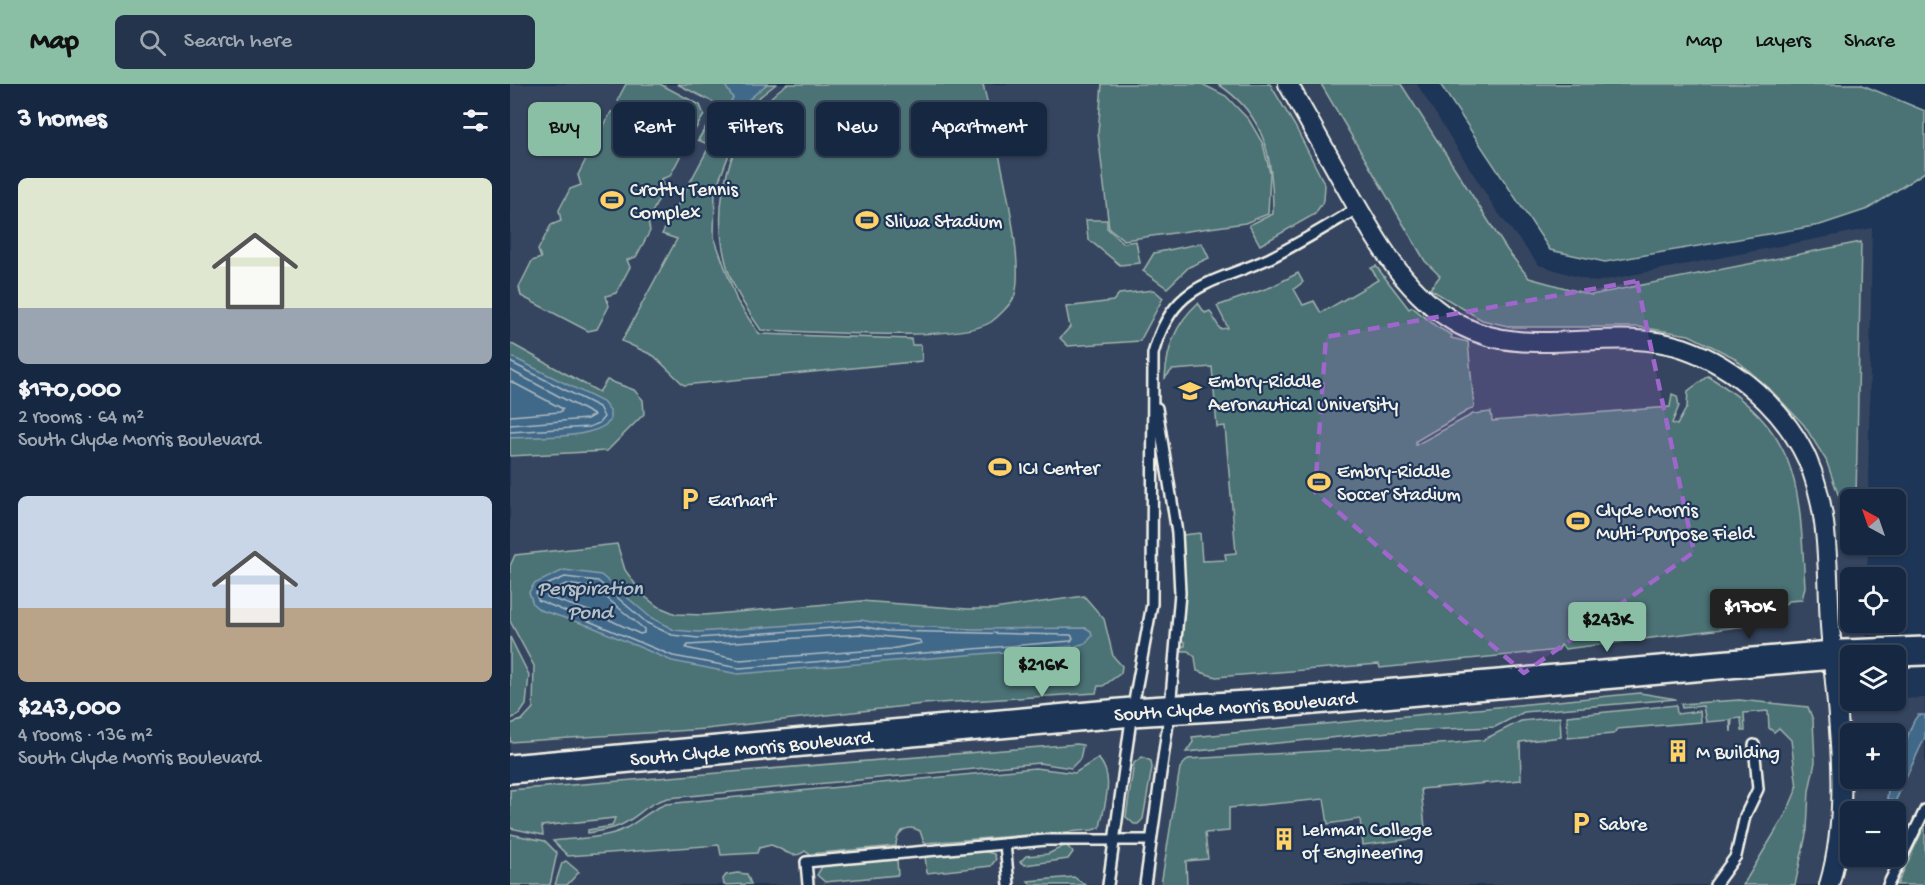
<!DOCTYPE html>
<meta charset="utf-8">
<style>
:root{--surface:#162841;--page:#23344c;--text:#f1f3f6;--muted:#9ea6b1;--line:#35445a;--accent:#8abfa5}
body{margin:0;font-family:"Gochi Hand",sans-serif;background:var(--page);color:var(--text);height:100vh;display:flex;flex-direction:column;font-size:22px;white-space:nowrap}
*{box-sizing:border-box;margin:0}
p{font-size:20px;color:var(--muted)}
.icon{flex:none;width:33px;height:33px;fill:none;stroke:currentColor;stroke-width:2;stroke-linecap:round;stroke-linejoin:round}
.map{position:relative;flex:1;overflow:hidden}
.panel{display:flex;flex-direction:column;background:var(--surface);width:510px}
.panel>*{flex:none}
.guide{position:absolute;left:18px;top:18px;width:570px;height:54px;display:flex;gap:12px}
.needle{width:39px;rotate:320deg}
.fabs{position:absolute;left:1330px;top:405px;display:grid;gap:12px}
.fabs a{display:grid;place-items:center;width:66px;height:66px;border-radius:9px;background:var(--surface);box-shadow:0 2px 4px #0004,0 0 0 2px var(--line);font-size:30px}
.price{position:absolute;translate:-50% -51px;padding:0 14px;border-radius:6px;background:var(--accent);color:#111;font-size:20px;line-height:39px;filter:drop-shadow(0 2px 3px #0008)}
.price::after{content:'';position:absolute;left:50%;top:36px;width:18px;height:14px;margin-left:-9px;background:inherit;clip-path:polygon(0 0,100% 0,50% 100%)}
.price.active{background:#222;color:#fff}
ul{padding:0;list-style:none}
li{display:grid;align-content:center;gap:12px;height:318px;padding:0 18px}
li span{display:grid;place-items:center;height:186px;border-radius:9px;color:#555}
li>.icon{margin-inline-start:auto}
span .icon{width:108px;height:108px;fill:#fffc;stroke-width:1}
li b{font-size:26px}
h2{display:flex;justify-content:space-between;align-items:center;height:72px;padding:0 18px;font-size:26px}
.tag{padding:0 21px;border-radius:9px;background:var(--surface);box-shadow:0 2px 4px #0004,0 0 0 2px var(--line);font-size:21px;line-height:54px}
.tag.active{background:var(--accent);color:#111}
header{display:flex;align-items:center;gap:36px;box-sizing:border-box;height:84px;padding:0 30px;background:var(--accent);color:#111}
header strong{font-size:28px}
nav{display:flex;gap:33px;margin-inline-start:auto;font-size:21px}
.search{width:420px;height:54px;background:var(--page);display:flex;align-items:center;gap:15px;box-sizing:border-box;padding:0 21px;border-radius:9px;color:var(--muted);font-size:22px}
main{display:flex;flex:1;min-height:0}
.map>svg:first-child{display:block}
.built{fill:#34445f;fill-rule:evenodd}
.green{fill:#4b7274;stroke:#a0b2ae;stroke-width:1.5}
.water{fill:#406888;stroke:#889fae;stroke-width:1.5}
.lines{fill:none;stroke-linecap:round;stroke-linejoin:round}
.shore{stroke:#acbac2;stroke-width:1.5}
.service-casing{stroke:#f4f1e8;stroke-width:14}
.minor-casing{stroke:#f4f1e8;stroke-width:22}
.secondary-casing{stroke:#f4f1e8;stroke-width:32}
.service{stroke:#1d3557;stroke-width:9}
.minor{stroke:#1d3557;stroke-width:18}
.secondary{stroke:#1d3557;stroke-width:27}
.marked{fill:#9f67cb;fill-opacity:0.2;stroke:#9f67cb;stroke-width:4.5;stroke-dasharray:12 8;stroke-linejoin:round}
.labels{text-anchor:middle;stroke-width:4.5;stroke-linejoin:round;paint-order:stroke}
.poi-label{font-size:20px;fill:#f4f1e8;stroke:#1d3557;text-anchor:start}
.street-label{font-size:20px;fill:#f4f1e8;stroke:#1d3557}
.water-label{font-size:21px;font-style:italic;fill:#b5c1c6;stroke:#1d3557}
</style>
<header>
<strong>Map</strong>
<div class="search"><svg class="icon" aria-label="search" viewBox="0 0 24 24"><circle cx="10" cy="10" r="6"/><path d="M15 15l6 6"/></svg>Search here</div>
<nav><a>Map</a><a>Layers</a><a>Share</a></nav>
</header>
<main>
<section class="panel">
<h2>3 homes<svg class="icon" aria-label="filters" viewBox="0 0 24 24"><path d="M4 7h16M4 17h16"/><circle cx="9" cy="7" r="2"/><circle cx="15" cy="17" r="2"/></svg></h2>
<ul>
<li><span style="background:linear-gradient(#dfe7d0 70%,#9aa5b1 0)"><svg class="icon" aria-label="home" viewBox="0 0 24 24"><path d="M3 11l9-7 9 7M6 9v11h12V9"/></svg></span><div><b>$170,000</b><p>2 rooms · 64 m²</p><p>South Clyde Morris Boulevard</p></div></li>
<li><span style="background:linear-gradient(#c9d6e8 60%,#b9a48a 0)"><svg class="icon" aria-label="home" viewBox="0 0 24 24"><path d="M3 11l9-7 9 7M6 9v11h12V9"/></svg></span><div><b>$243,000</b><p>4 rooms · 136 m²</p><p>South Clyde Morris Boulevard</p></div></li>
</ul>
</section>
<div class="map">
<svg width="1415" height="801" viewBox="0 0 1415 801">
<rect width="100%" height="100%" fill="#1d3557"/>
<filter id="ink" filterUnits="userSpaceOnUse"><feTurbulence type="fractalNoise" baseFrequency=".0167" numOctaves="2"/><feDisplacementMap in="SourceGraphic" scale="12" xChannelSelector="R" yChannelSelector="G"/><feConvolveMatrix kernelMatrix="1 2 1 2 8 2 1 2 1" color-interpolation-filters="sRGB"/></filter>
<g filter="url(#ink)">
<path class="built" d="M0,0H907L986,126L1029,181L1085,198L1362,144L1358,415L1341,416V460L1358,461L1357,493L1341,494V538L1357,539L1356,571L1341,572V616L1415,614V801H0ZM1341,650H1386V694H1341ZM1341,728H1386V772H1341Z"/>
<g class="green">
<polygon points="116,0 150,0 190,21 194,31 180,54 171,58 173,67 160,92 151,95 154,104 138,137 140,147 126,173 117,176 120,183 106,209 96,212 99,222 87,245 78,247 11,212 9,203 22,177 31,174 28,166 41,141 51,137 49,126 60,105 71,101 68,91 80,67 90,63 88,53 101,28 110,25 108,15"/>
<polygon points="167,0 266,0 237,23 205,107 204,153 227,217 247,247 250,250 401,255 402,261 411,261 412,277 174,301 144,272 112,257 167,155 152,150 200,61 188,56 209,21"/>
<path d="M277,0H473C481,37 520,186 503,215C499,222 488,233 481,238C450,259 295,247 251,246C238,227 225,208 218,186C198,119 220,41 277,0Z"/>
<polygon points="592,0 692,0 716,12 739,36 753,60 760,89 758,130 735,139 614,156 599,144 588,49"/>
<path d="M708,0H760L785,42L815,101L814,116L805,130L750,161L739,141L763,130C763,76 757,32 708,0Z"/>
<polygon points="811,0 891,0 997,166 1019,194 1081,211 1351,158 1346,415 1341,416 1341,422 1333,424 1316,376 1294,341 1259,304 1223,273 1179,251 1129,243 1002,243 972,236 920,205 930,192 915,177"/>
<polygon points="930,0 1350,0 1415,27 1415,88 1358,125 1310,141 1095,178 1040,166"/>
<polygon points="576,136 597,136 597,144 613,159 626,157 630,179 610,181 578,155"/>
<polygon points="692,159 699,174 679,183 657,204 633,187 644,169"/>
<path d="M866,182L899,225L902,223L927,243L942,251L941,254L958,258L964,323L906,357V361L963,330L981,328L982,337L1160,323L1162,310L1167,312L1169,322L1162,339L1167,341L1177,323L1178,307L1198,292C1292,350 1289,402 1295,503L1292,516L1278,517L1267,530V538L1055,565L1051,561L1048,566L870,584L869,580L706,593L687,587L685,573L678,567H672L671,562H675V558L672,557L675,518L673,451L690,449L692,477L716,476L715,470L726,469L715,342L707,343L702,283L662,286L655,294C657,264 665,240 688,219L695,229L700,227L710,245L718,244L707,222L761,203L788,189L793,198L784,205L793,221L804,217L811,229L868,196L861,184Z"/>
<polygon points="644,206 653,214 630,257 558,262 550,254 560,243 556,223 603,217 609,210"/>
<polygon points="0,259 89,308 97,296 124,306 133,316 134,330 97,367 0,372"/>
<polygon points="107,460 115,486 133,511 147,522 166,530 194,531 351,517 458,525 484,525 574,512 594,535 603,572 612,582 611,589 593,602 588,602 586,609 413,620 196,645 0,658 0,640 12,636 23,624 24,582 0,537 0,482 5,471"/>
<polygon points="0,553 19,591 16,621 9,631 0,635"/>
<polygon points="1130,609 1166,615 1014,628 985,643 890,647 676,668 683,658 682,653"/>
<polygon points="1229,616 1298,623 1303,636 1305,678 1299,707 1297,746 1285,801 1233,801 1277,728 1287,704 1281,656 1269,644 1264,648 1259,644 1258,627 1234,629 1235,647 1232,647 1231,634 1222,635 1221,648 1220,636 1196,638 1193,622 1172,624 1171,620"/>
<polygon points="1166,621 1167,630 1190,627 1191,638 1107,645 1103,650 1058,654 1057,632"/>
<polygon points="1050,633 1051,653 1010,658 1011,696 911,705 916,753 853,761 850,735 818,740 814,715 719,724 719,747 695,749 698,775 676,777 677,801 651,801 670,684 678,675 945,659 973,656 1011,637"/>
<path d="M567,660L573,661L570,675L561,684L529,679L158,714C135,720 130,732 111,741C101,746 89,747 78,749V746L102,742L105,734L32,742L33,751L0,744V706Z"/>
<polygon points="632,673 641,677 642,684 633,735 628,740 624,740 616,733 624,679"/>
<path d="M588,674C606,693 594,720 590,744L582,746L414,759L410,747C397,739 386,748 386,762L299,770L295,767C283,777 274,765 261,761L249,764L247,769L211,771L209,761L58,772L43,757C65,754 91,755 112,746C128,739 137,727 156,720L525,684L565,689Z"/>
<polygon points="1415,741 1415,801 1387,801"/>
<polygon points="0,750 35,757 47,769 40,801 0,801"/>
<polygon points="556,761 563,768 558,775 515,781 510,778 516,772 538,770"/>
<polygon points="473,767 484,770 486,775 481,782 417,789 415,772"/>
<polygon points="387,775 388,791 315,798 307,791 313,781"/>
<polygon points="56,777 69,788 57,801 45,801 52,779"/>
<polygon points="227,789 237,790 241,800 214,801 213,795 216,791"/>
<polygon points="564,793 575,801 521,801 518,797"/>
</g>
<g class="water">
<polygon points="214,0 257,0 230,23 217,55 209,61 203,53 207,39 223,14"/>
<path d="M0,272L93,318L100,327V337C82,356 27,352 0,354Z"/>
<polygon points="54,486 91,491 140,533 164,546 188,548 351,536 378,541 462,545 576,544 581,547 582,552 576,559 565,562 228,590 162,577 80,542 30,526 23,520 19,508 24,500"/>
<path d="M1408,631H1415V653L1385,718L1377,715L1379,695L1386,694V680C1396,672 1396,644 1408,631Z"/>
</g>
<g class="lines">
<g class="shore">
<polyline points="0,278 89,323 94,333 89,339 79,343 0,348"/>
<polyline points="0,286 84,331 77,335 0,341"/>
<polyline points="0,297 53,325 50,328 0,332"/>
<polygon points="55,493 88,497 137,539 162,551 188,554 350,542 378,547 561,551 563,554 561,557 229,584 163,572 28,516 26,509 29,504"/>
<polygon points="56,500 85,504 134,545 134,549 130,550 85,529 37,513 38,509"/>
<polygon points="350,550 409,556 412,559 381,565 229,576 176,564 178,561"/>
</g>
<g class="service-casing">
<g id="service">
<polyline points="495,760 499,801"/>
<polyline points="298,801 296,778 536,756 641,756"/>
<path d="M598,801L622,628L642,520L643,270C663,197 702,201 760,174C790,159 819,141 848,124"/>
<polyline points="635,801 660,625 670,509 667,449 647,324"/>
<polyline points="1205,801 1226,772 1235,732 1248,705 1244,661"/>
<polyline points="1378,801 1415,726"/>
</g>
</g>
<g class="minor-casing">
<path id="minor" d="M778,0C797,34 817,69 836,103C866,156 895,211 950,241C1020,278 1100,240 1173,264C1225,282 1274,325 1297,375C1320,426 1317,487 1320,542C1326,624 1343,721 1319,801"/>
</g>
<g class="secondary-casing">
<g id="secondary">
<path id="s1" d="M0,685L622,628L770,619L1334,570L1415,567"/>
</g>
</g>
<use href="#service" class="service"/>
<use href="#minor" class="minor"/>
<use href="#secondary" class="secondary"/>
</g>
</g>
<path class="marked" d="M1127,197L1184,468L1014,589L805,408L816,253Z"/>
<defs>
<g id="stadium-bare" transform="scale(1.8)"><path d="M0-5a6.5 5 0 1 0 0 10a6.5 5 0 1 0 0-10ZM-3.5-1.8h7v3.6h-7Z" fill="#ffd166" stroke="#1d3557" stroke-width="2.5" paint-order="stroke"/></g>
<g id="university-bare" transform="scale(1.8)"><path d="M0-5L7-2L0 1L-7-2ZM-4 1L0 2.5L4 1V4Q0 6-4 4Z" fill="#ffd166" stroke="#1d3557" stroke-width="2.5" paint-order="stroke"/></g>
<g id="parking-bare" transform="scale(1.8)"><path d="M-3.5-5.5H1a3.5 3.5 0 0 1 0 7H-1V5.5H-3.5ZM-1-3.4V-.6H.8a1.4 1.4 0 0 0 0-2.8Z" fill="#ffd166" stroke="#1d3557" stroke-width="2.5" paint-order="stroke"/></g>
<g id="building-bare" transform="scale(1.8)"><path d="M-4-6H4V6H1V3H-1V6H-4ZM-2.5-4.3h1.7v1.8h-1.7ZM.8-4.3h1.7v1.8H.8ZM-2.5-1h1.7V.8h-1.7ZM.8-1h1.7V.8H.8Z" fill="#ffd166" stroke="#1d3557" stroke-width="2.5" paint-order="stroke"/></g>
</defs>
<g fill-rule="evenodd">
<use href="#stadium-bare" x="102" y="116"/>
<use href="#stadium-bare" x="357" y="136"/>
<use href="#university-bare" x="680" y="307"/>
<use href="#stadium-bare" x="490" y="383"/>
<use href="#stadium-bare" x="809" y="398"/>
<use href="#parking-bare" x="180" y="415"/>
<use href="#stadium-bare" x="1068" y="437"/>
<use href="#building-bare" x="1168" y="667"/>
<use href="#parking-bare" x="1071" y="739"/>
<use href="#building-bare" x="774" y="755"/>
</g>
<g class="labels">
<g class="poi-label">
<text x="120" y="111">Crotty Tennis<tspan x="120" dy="23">Complex</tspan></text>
<text x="375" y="143">Sliwa Stadium</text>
<text x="698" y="303">Embry-Riddle<tspan x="698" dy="23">Aeronautical University</tspan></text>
<text x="508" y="390">ICI Center</text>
<text x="827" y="393">Embry-Riddle<tspan x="827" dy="23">Soccer Stadium</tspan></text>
<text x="198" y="422">Earhart</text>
<text x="1086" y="432">Clyde Morris<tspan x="1086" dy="23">Multi-Purpose Field</tspan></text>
<text x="1186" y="674">M Building</text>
<text x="1089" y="746">Sabre</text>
<text x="792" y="751">Lehman College<tspan x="792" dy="23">of Engineering</tspan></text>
</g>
<g class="street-label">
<text dy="7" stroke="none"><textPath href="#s1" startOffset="728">South Clyde Morris Boulevard</textPath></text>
<text dy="7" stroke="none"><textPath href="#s1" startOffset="242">South Clyde Morris Boulevard</textPath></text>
</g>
<g class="water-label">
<text x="80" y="510">Perspiration<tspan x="80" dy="24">Pond</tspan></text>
</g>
</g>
</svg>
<div class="fabs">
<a><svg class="needle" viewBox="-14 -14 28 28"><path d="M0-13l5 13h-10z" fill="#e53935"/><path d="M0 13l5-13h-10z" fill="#9ea6b1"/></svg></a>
<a><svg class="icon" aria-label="locate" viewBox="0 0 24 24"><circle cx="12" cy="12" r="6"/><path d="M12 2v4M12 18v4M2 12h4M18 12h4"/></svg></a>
<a><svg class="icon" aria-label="layers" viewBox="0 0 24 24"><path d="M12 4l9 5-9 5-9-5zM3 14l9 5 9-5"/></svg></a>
<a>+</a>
<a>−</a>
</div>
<b class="price active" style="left:1239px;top:556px">$170K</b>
<b class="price" style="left:1097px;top:569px">$243K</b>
<b class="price" style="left:532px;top:614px">$216K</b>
<div class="guide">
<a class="tag active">Buy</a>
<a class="tag">Rent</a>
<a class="tag">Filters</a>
<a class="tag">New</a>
<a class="tag">Apartment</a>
</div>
</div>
</main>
